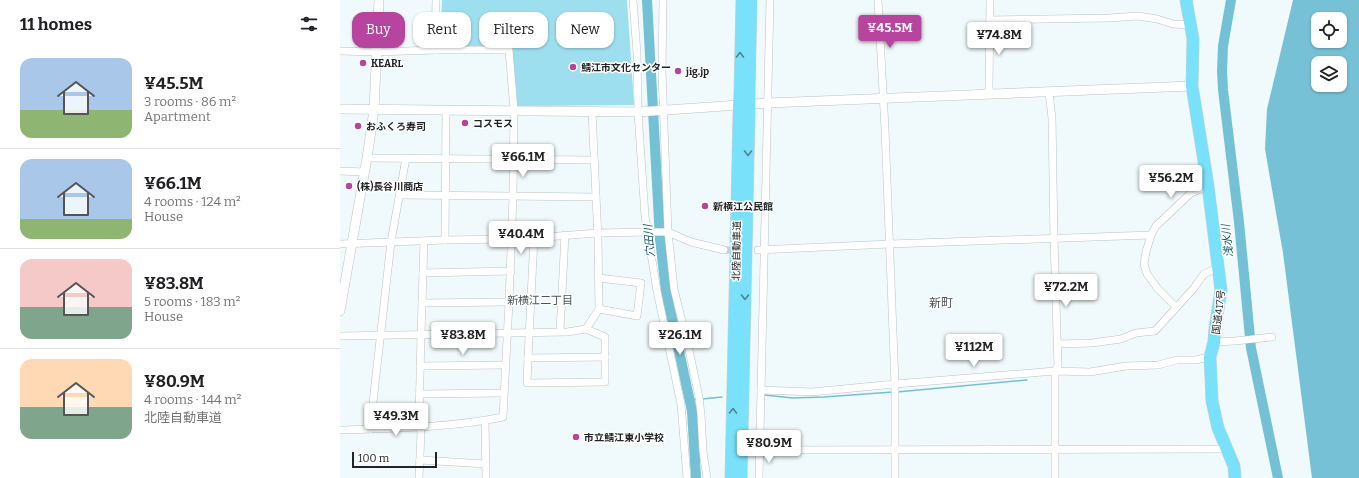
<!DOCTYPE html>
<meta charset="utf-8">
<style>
:root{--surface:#fff;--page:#f6f6f6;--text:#202124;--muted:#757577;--line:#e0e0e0;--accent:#b745a0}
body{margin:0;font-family:Bitter,"Noto Sans JP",serif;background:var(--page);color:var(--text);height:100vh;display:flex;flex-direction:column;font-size:15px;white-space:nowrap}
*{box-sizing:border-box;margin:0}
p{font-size:13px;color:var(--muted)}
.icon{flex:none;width:22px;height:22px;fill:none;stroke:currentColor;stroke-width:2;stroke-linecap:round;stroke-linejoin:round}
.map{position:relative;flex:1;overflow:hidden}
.details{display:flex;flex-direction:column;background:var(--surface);width:340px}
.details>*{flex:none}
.hud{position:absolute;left:12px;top:12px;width:380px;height:36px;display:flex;gap:8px}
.fabs{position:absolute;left:971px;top:12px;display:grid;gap:8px}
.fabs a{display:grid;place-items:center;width:36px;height:36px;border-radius:8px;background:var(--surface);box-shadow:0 1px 3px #0004;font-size:20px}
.scale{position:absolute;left:12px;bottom:10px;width:85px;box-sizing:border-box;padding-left:4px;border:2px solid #222526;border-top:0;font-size:11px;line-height:14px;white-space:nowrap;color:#222526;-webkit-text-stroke:3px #fff;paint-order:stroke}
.price{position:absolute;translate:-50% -34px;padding:0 9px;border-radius:4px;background:#fff;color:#222;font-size:13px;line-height:26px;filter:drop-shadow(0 1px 2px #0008)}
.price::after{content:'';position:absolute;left:50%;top:24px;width:12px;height:9px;margin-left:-6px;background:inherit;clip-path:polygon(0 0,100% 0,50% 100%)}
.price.on{background:var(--accent);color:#fff}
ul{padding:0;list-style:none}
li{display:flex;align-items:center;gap:12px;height:100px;padding:0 20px}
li+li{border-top:1px solid var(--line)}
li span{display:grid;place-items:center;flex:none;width:112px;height:80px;border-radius:12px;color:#555}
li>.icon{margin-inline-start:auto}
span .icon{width:48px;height:48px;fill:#fffc;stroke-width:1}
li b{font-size:17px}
h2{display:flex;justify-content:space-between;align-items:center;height:48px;padding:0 20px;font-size:17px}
.tag{padding:0 14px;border-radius:12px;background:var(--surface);box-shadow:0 1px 3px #0004;font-size:14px;line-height:36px}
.tag.on{background:var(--accent);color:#fff}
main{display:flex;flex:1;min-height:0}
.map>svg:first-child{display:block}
.green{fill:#9ddeef}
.forest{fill:#76c1d5;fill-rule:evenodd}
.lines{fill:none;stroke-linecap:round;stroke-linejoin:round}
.stream{stroke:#74c0d4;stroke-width:1.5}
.river{stroke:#74c0d4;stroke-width:10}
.street-tunnel{stroke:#c7cfd0;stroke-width:7;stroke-dasharray:7 3.5;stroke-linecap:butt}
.street-casing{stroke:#bac2c4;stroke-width:8}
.secondary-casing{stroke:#bac2c4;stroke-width:10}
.highway-casing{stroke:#d3d3d4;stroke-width:13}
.street{stroke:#fff;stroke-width:7}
.secondary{stroke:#fff;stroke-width:9}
.highway{stroke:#7ae1fb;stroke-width:12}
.highway-bridge-casing{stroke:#d3d3d4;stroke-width:13;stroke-linecap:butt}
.highway-bridge{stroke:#7ae1fb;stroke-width:12}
.oneway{stroke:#4e8390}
.poi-dot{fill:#b745a0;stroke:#fff;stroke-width:1.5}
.labels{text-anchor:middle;stroke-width:3;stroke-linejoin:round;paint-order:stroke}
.poi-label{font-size:10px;font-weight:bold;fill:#222526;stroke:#fff;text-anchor:start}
.street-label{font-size:10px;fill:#222526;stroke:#fff}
.water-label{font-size:11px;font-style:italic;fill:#1a5967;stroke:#fff}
.neighbourhood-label{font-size:11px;fill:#4d5456;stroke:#fff}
.quarter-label{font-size:12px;fill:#4d5456;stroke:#fff}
</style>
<main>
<section class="details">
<h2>11 homes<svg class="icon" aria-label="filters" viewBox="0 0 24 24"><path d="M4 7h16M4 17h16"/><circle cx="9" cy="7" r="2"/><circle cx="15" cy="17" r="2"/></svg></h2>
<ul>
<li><span style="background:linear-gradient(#a9c7e8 65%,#8fb573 0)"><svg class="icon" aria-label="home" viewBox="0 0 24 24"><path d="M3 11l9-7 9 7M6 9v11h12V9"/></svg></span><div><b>¥45.5M</b><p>3 rooms · 86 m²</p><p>Apartment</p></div></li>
<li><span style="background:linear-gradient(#a9c7e8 75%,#8fb573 0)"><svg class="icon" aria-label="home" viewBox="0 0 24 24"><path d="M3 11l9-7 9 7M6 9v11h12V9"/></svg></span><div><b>¥66.1M</b><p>4 rooms · 124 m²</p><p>House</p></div></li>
<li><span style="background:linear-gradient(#f6c9c9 60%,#7fa58c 0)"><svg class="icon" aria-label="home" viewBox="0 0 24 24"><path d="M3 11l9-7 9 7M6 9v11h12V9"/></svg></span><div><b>¥83.8M</b><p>5 rooms · 183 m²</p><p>House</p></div></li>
<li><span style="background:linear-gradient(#ffd9b3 60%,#7fa58c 0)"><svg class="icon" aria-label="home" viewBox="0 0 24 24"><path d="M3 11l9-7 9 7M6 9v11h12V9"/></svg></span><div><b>¥80.9M</b><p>4 rooms · 144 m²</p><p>北陸自動車道</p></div></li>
</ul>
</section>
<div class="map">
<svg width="1019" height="478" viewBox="0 0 1019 478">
<rect width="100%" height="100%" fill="#f0f9fb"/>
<polygon class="green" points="102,0 287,0 294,105 177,106 171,49 100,48"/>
<path class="forest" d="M953,0H1019V478H972L943,253L925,149L927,109ZM978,19H1000V41H978ZM978,63H1000V85H978Z"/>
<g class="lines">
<g class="stream">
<polyline points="557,392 687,380"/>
<polyline points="424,395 453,398 484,397 553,392"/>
<polyline points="362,399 382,397"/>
<polyline points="349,400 357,399"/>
</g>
<g class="river">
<polyline points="307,0 320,239 326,291 352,411 356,478"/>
<polyline points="891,0 883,46 882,71 883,90 899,222 911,348 938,478"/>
</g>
<polyline class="street-tunnel" points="384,250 418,250"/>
<g class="street-casing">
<g id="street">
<polyline points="293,0 297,53 298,112 305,216 317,291 341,404 347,478"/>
<polyline points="323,0 322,72 328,232 334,289 349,350 359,397 361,415 363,452 367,478"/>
<polyline points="538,0 545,129 555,384 555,478"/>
<polyline points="650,0 649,89 652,94"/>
<polyline points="650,20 769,18 798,16 817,19 833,24 850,25"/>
<polyline points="95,50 96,0"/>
<path d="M0,51L37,52L95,50H169L174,110L173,196L169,302L163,417C109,428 54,428 0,430"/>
<polyline points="709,92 712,118 714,239 718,366 715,371 715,478"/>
<polyline points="27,158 254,160"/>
<polyline points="0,171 25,172"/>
<polyline points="60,195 256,197"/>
<polyline points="194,238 188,358 265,357 265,337 246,329"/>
<polyline points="105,240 106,111"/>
<polyline points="0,244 105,240 179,239 258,233 310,232 328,232 351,242 384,250"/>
<polyline points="418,250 550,244 811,235"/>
<polyline points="83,273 171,271"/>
<polyline points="259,278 301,283 297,316 259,309"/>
<polyline points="82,303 169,302"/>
<polyline points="836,307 818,289 807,274 804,264 806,252 811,235 816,226 851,193 868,186"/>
<polyline points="220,331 225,235"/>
<polyline points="0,336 227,332 246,329 259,309 258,238 252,112"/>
<polyline points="874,342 895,341 932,337"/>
<polyline points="718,344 752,343 781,339 796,333 815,331 854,288 864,274 879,267"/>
<polyline points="188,358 187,383 265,382 265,357"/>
<polyline points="80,366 165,365"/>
<polyline points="421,390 472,392 555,384 715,371 750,372 786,366 818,365 837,360 855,360 870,357"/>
<polyline points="80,394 163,393"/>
<polyline points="145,421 146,478"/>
<polyline points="30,429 51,242 66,158"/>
<polyline points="420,450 887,449"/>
<polyline points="80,460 146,464"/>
<polyline points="79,478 81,433 79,420 81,334 84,241"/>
<polyline points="419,478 430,0"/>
</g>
</g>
<g class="secondary-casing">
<g id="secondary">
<polyline points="0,109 298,112 428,103 852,86"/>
<polyline points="0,311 27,158 34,110 39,0"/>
</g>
</g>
<g class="highway-casing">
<g id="highway">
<polyline points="846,0 853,39 852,86 868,186 881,290 875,328 874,342 870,357 872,401 878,428 894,466 895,478"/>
<polyline points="409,93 411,0"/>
<polyline points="400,94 402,0"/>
<polyline points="391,478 399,115"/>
<polyline points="401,478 409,114"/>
</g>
</g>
<use href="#street" class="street"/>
<use href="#secondary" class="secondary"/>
<use href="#highway" class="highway"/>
<g class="highway-bridge-casing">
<g id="highway-bridge">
<polyline points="409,114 409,93"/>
<polyline points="399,115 400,94"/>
</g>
</g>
<use href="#highway-bridge" class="highway-bridge"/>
</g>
<defs><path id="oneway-chevron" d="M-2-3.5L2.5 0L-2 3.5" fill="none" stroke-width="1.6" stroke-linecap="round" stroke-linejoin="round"/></defs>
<g class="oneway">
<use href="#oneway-chevron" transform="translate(400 55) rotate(-89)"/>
<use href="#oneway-chevron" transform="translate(408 153) rotate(91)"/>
<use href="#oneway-chevron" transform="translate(405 297) rotate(91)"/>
<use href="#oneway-chevron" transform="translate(393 411) rotate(-89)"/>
</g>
<g class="poi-dot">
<circle cx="23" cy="63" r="4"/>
<circle cx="233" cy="67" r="4"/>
<circle cx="338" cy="71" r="4"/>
<circle cx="125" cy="123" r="4"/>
<circle cx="18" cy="126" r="4"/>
<circle cx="9" cy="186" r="4"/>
<circle cx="365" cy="206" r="4"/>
<circle cx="236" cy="437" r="4"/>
</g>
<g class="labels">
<g class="poi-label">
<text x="31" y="67">KEARL</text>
<text x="241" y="71">鯖江市文化センター</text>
<text x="346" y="75">jig.jp</text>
<text x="133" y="127">コスモス</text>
<text x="26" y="130">おふくろ寿司</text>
<text x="17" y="190">(株)長谷川商店</text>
<text x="373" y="210">新横江公民館</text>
<text x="244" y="441">市立鯖江東小学校</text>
</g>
<g class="street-label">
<text transform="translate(396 251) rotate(-89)" y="4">北陸自動車道</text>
<text transform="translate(878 312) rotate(-83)" y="4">国道417号</text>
</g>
<g class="water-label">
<text transform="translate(309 241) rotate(-95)" y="4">穴田川</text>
<text transform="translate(887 241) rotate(-96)" y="4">浅水川</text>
</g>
<g class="neighbourhood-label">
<text x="200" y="304">新横江二丁目</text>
</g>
<g class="quarter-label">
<text x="601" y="307">新町</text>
</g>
</g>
</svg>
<div class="fabs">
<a><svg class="icon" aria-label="locate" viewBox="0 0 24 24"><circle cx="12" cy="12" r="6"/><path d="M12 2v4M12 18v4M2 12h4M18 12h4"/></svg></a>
<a><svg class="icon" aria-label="layers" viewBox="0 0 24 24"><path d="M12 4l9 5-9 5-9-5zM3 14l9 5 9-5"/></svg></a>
</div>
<div class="scale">100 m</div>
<b class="price on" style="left:550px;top:49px">¥45.5M</b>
<b class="price" style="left:659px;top:56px">¥74.8M</b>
<b class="price" style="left:183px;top:178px">¥66.1M</b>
<b class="price" style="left:831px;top:199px">¥56.2M</b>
<b class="price" style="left:181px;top:255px">¥40.4M</b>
<b class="price" style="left:726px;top:308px">¥72.2M</b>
<b class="price" style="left:123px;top:356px">¥83.8M</b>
<b class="price" style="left:340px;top:356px">¥26.1M</b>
<b class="price" style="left:634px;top:368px">¥112M</b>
<b class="price" style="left:56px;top:437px">¥49.3M</b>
<b class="price" style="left:429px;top:464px">¥80.9M</b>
<div class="hud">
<a class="tag on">Buy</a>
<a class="tag">Rent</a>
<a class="tag">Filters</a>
<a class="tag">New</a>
</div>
</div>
</main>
